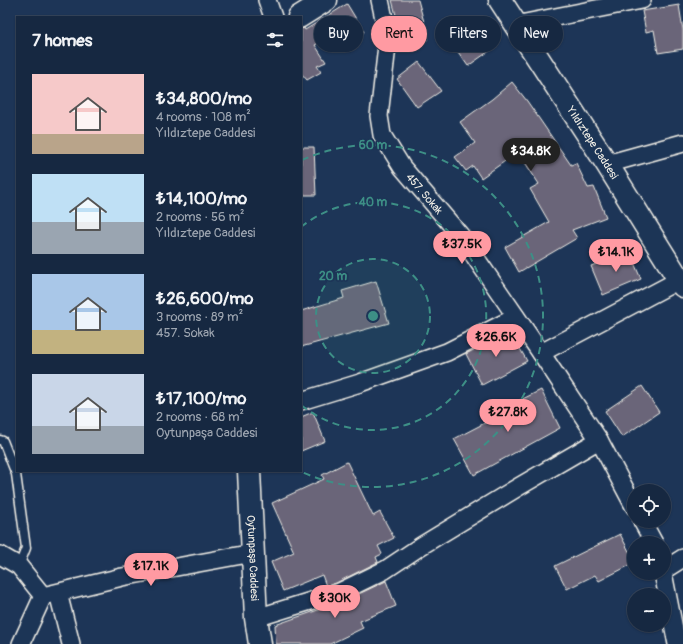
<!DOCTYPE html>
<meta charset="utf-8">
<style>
:root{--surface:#162841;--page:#1f3048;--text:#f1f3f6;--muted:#9ea6b1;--line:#35445a;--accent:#ff9aa2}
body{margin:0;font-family:Pangolin,sans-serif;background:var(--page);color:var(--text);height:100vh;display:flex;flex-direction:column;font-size:15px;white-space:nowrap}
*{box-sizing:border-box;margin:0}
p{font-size:13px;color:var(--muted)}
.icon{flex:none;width:22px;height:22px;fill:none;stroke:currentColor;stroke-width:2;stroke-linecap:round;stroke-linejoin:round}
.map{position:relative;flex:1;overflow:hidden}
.side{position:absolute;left:16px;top:16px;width:286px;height:456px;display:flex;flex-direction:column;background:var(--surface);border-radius:0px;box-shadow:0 1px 3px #0004,0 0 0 1px var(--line)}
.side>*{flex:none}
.top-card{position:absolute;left:314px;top:16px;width:309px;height:36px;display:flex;gap:8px}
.buttons{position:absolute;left:627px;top:484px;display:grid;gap:8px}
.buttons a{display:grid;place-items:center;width:44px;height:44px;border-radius:50%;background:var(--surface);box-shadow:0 1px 3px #0004,0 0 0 1px var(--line);font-size:20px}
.price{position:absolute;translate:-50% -34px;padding:0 9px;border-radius:14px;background:var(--accent);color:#111;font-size:13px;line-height:26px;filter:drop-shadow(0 1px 2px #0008)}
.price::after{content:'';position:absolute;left:50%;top:24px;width:12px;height:9px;margin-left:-6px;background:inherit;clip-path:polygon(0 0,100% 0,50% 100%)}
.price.selected{background:#222;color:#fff}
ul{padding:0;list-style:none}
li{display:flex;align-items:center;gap:12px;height:100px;padding:0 16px}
li span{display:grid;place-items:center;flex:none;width:112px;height:80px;border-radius:0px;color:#555}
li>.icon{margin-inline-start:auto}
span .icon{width:48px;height:48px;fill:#fffc;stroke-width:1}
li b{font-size:17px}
h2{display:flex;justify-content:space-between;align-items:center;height:48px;padding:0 16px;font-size:17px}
.tag{padding:0 14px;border-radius:18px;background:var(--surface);box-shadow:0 1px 3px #0004,0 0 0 1px var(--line);font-size:14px;line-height:36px}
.tag.selected{background:var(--accent);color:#111}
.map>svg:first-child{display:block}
.building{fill:#6a6579;stroke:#f4f1e8}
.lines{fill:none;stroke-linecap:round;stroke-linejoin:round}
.lane-casing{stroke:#f4f1e8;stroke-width:11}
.street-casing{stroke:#f4f1e8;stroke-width:20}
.secondary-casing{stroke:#f4f1e8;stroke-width:25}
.lane{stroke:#1d3557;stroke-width:8}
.street{stroke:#1d3557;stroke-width:17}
.secondary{stroke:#1d3557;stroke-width:22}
.ring{fill:none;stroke:#3d8f86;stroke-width:2;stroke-dasharray:7 5}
.labels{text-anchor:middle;stroke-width:3.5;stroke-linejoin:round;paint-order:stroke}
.street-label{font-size:11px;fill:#f4f1e8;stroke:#1d3557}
.centre{fill:#3d8f86;stroke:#1d3557;stroke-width:2}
.ring-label{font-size:12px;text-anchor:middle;font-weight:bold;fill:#3d8f86;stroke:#1d3557;stroke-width:3.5;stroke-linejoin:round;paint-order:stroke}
</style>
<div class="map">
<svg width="683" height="644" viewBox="0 0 683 644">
<rect width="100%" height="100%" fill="#1d3557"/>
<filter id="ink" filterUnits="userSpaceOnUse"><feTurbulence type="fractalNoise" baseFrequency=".025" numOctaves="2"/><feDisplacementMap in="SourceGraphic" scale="8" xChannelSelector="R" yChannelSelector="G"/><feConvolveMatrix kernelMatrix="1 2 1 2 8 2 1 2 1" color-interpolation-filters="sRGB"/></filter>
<g filter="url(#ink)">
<g class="building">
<polygon points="392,0 418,0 427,33 427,40 404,46"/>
<polygon points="347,4 364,32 349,41 341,29 315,45 326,62 317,66 321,72 307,80 301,73 301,29 304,28 305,30"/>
<polygon points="679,5 683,30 683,49 658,53 654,30 646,32 642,11"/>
<polygon points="477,23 495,47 468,66 451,42"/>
<polygon points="419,62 441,91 417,107 397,79"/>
<polygon points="512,82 527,101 571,165 576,163 588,188 594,187 606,217 572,230 577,238 519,272 505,247 549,222 530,189 539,184 518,152 481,178 473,166 466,171 455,157 475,143 460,122 492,99"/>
<polygon points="301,147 314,147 316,195 301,195"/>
<polygon points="629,251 641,279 603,295 591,266"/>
<polygon points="376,281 389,323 301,347 301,311 344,298 342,291"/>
<polygon points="510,331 527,361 482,385 466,354"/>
<polygon points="642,386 659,412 622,437 605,411"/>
<polygon points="541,390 560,428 474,475 454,439 504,413 502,409"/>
<polygon points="313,412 325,441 301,451 301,417"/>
<polygon points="347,462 373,516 380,512 394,538 378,546 382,554 376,557 378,562 336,583 326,586 322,575 283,591 271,562 294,552 272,503 324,479 322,475"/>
<polygon points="620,534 634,561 634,563 599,581 595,575 567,589 555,566"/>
<polygon points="386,581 396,606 360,621 363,628 330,644 276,644 275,625 344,601"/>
</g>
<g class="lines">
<g class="lane-casing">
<polyline id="lane" points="0,440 3,441 16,474 26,548 19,566"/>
</g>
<g class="street-casing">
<g id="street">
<polyline points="267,0 273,17"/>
<path id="s1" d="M380,0L386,28L387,46L379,116L382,135L402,167L460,235L541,353L599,440L634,506"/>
<polyline points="515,25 642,0"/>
<polyline points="607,164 683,143"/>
<polyline points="541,353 679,280"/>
<polyline points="301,401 360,383 447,352 516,317"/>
<polyline points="642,521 654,543"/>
<polyline points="0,555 19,566 43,596"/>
<polyline points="664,570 683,558"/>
<polyline points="663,573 677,644"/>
<polyline points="58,593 71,644"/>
<polyline points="43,596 122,577 253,553"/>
<polyline points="256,618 340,592 385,570 421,546 520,486 599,440"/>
<polyline points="21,644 43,596"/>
</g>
</g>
<g class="secondary-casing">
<g id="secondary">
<path id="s2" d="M500,0L607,164L683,286"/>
<polyline points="299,17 326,0"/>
<path id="s3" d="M249,471L256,618L260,644"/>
</g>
</g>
<use href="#lane" class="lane"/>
<use href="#street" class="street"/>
<use href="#secondary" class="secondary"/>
</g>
</g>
<circle cx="373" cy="316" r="57" fill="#3d8f86" fill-opacity=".12"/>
<g class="ring">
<circle cx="373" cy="316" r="57"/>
<path d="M301 227A114 114 0 1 1 301 405"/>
<path d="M302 160A171 171 0 1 1 302 472"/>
</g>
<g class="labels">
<g class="street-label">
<text dy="4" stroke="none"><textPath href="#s2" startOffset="170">Yıldıztepe Caddesi</textPath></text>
<text dy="4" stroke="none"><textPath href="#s1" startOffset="209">457. Sokak</textPath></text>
<text dy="4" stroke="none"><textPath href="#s3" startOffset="87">Oytunpaşa Caddesi</textPath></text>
</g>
</g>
<circle cx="373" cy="316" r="6" class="centre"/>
<g class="ring-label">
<text x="373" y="149">60 m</text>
<text x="373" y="206">40 m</text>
<text x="333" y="280">20 m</text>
</g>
</svg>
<div class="buttons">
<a><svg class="icon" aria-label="locate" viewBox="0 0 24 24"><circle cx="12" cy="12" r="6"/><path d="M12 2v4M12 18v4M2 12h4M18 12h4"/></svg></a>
<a>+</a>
<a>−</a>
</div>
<b class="price selected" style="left:531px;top:172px">₺34.8K</b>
<b class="price" style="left:462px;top:265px">₺37.5K</b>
<b class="price" style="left:616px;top:273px">₺14.1K</b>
<b class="price" style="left:496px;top:358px">₺26.6K</b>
<b class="price" style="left:508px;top:433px">₺27.8K</b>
<b class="price" style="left:151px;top:587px">₺17.1K</b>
<b class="price" style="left:335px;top:619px">₺30K</b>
<div class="top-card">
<a class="tag">Buy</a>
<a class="tag selected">Rent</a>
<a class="tag">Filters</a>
<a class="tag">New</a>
</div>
<section class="side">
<h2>7 homes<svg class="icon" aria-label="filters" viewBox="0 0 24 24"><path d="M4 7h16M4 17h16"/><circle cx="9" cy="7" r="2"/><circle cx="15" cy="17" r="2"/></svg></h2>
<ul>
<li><span style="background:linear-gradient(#f6c9c9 75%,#b9a48a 0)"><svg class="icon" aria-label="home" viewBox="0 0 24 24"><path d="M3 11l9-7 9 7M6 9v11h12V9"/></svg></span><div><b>₺34,800/mo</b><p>4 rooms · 108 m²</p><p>Yıldıztepe Caddesi</p></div></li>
<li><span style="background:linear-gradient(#bfe0f5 60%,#9aa5b1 0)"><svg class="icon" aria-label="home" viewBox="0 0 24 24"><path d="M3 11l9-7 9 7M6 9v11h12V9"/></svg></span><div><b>₺14,100/mo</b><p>2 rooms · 56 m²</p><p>Yıldıztepe Caddesi</p></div></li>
<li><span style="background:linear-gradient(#a9c7e8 70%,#c2b280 0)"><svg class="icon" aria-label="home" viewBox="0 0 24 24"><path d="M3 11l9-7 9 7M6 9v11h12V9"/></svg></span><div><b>₺26,600/mo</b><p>3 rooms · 89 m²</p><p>457. Sokak</p></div></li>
<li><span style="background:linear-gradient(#c9d6e8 65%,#9aa5b1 0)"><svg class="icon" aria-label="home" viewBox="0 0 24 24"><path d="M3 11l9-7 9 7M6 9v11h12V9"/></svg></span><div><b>₺17,100/mo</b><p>2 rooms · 68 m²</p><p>Oytunpaşa Caddesi</p></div></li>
</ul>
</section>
</div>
